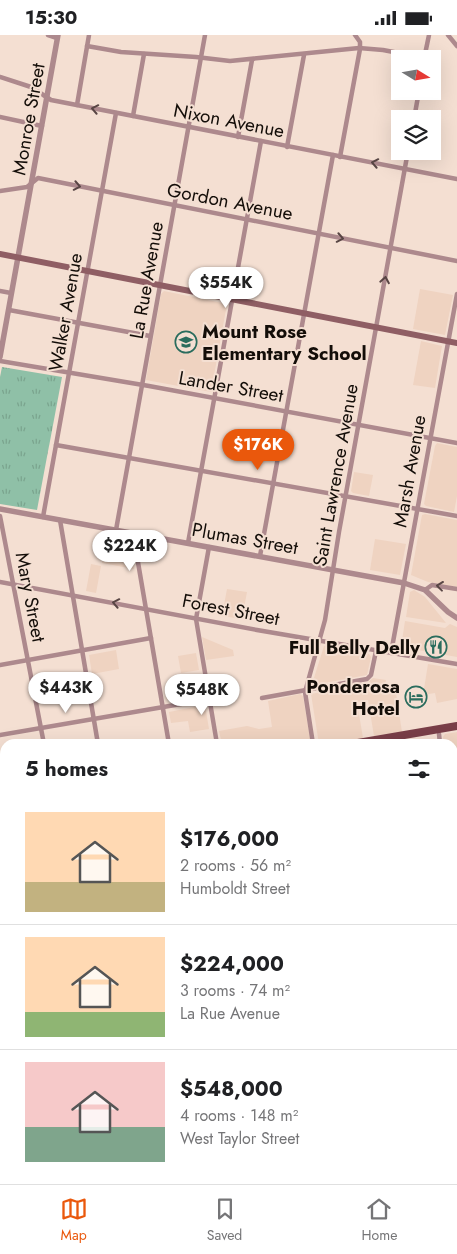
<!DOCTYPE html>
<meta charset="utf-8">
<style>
:root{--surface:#fff;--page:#f2f2f2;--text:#202124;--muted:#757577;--line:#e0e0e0;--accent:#ea580c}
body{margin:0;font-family:Jost,sans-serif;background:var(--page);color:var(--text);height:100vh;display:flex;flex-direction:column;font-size:19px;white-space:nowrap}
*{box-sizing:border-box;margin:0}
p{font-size:16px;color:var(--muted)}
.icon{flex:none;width:28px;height:28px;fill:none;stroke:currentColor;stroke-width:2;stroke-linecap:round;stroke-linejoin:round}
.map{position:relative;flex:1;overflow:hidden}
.drawer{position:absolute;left:0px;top:704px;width:458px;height:446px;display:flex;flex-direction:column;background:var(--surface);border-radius:15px 15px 0 0;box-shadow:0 5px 20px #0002}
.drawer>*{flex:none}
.needle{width:32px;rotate:101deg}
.tools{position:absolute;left:391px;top:15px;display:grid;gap:10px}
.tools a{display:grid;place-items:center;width:50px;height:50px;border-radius:0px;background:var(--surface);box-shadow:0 5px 20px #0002;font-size:25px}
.price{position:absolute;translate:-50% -42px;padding:0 11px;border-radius:18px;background:#fff;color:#222;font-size:16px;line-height:32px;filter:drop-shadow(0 1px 2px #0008)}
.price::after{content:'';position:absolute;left:50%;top:30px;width:15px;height:11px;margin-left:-8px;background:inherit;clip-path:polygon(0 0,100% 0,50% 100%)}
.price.on{background:var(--accent);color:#fff}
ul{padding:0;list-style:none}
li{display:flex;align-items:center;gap:15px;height:125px;padding:0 25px}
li+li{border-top:1px solid var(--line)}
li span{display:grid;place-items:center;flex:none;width:140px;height:100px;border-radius:0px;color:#555}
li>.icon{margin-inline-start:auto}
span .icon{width:60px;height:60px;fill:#fffc;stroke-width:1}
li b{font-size:21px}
h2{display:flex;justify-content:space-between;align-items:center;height:60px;padding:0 25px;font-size:21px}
.status{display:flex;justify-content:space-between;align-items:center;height:35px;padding:0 25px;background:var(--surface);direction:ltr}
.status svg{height:14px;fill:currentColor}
.tabs{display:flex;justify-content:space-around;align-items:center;height:70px;border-top:1px solid var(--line);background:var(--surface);font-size:14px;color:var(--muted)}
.tabs a{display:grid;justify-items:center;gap:2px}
.tabs .on{color:var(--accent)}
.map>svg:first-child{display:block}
.built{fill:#efd3c1}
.park{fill:url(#park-tufts)}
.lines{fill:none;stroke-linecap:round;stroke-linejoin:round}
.minor{stroke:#ad898d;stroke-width:4.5}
.tertiary{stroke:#ad898d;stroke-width:5.5}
.secondary{stroke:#8f5e64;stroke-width:6}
.primary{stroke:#793e48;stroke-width:8}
.oneway{stroke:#584544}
.labels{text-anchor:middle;stroke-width:4;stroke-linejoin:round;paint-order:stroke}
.street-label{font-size:19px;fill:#130d08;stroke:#f4dfd2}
.poi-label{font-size:19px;font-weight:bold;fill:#130d08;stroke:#f4dfd2;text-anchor:end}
</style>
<div class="status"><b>15:30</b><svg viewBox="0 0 49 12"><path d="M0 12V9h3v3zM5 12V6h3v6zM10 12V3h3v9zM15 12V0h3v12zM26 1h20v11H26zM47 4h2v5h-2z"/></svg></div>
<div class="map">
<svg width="457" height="1149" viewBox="0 0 457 1149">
<defs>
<pattern id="park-tufts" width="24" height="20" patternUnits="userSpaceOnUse" patternTransform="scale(1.25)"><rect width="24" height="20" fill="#8fc0a7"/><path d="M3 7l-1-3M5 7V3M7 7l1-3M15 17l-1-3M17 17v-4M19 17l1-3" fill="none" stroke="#7aa48e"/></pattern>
</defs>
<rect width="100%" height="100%" fill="#f4dfd2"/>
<g class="built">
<polygon points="420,254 453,260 445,300 413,294"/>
<polygon points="164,256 227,269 211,357 146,345 161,259"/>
<polygon points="421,306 442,311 435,353 413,350"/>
<polygon points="437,408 457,412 457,461 454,477 426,471 424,469 435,411"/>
<polygon points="354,437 373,440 369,461 353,458 351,456"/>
<polygon points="425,479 457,485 457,552 428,547 411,540 422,480"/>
<polygon points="107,501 129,505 134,534 102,528"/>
<polygon points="375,504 406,509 400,540 370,535"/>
<polygon points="91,529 101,531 96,558 86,556"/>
<polygon points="227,554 247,557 242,584 222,581"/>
<polygon points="414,555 425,562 446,588 406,582 410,557"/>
<polygon points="405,586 445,593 450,589 457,592 457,622 401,612"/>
<polygon points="202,602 233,615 234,621 206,625"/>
<polygon points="324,611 369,619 371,622 367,640 314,650 313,646"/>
<polygon points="116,615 119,634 92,639 89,620"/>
<polygon points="196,618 199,635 181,638 178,621"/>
<polygon points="428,629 457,634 457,664 437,668 435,658 423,660"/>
<polygon points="373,643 386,645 384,655 395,652 402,697 374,701 368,665 357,667 363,703 329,709 319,709 311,659 367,648"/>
<polygon points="200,645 203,659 167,665 165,653"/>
<polygon points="300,659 303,661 311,709 222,709 219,696 247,691 259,694 272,692 268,666"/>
<polygon points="205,670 209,694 190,697 188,686 171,688 169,677"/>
<polygon points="457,697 457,759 454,760 452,757 452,709 444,709 443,702 445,699"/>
</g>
<polygon class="park" points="2,332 62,342 37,475 0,469 0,342"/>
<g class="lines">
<g class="minor">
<polyline points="48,0 57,3"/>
<polyline points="448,0 457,11"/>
<polyline points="87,11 121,17 196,22 230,26 359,13 383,15 425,23"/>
<polyline points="424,24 429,0"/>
<polyline points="0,42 31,52 51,65 457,144"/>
<polyline points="77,70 89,0"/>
<polyline points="133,81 144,19"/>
<polyline points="0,82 42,91"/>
<polyline points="414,84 419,56"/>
<polyline points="238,102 252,25"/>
<polyline points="287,112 304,20"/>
<polyline points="340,122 360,14 360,7 355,0"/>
<polyline points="0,156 27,152 38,143 457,226"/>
<polyline points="0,256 11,258"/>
<polyline points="9,275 150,301"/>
<polyline points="0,326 149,351 457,408"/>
<polyline points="56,410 457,481"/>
<polyline points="0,481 44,709"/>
<polyline points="43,482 116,78"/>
<polyline points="60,485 98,709"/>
<polyline points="116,495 205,0"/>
<polyline points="133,498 169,709"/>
<polyline points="188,508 261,106"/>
<polyline points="209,512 196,584 217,709"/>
<polyline points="260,521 333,120"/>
<polyline points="0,547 257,595 457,629"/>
<polyline points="425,555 432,550 457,554"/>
<polyline points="391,618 457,259"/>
<polyline points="0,630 151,603"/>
<polyline points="262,663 367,644 371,640 376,616"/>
<polyline points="439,699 440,709"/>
<polyline points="0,700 210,664"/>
<polyline points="313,709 305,657 325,585 339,497 408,116"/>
<polyline points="452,776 457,802"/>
<polyline points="452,835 457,834"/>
<polyline points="0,904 5,905"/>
<polyline points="452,992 457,993"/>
<polyline points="0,1056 5,1029"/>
<polyline points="0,1071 5,1071"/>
<polyline points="452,1112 457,1088"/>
<polyline points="386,1145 406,1149"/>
<polyline points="92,1149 93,1145"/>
<polyline points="163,1149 164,1145"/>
<polyline points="233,1149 234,1145"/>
<polyline points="304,1149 305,1145"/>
<polyline points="375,1149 376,1145"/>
<polyline points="445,1149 446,1145"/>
</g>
<g class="tertiary">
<polyline points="0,322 58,0"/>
<polyline points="0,474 404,548 425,555 448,577 457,583"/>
<polyline points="452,764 457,763"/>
<polyline points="0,807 5,807"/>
<polyline points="452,889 457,890"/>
<polyline points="0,1143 5,1144"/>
<polyline points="12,1145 33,1149"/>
</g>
<g class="secondary">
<polyline points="0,219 457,308"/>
<polyline points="0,996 5,997"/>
<polyline points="452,1085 457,1085"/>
</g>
<g class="primary">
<polyline points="352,709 457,691"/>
<polyline points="0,774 5,773"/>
</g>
</g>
<defs><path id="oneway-chevron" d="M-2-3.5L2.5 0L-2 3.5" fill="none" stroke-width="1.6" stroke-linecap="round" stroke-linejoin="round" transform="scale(1.25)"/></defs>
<g class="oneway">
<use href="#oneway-chevron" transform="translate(95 74) rotate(-169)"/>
<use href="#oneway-chevron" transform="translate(375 128) rotate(-169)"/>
<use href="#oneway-chevron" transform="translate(77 151) rotate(11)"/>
<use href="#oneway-chevron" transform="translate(340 203) rotate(11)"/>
<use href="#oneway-chevron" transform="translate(385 245) rotate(-80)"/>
<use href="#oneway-chevron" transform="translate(440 551) rotate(-173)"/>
<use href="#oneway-chevron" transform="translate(116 568) rotate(-169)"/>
</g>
<defs>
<g id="school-ring" transform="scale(1.125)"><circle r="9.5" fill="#f4dfd2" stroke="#2a6c5d" stroke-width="1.5"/><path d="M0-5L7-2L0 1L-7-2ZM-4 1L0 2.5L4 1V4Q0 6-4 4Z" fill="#2a6c5d"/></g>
<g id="restaurant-ring" transform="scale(1.125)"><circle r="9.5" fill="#f4dfd2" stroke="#2a6c5d" stroke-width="1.5"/><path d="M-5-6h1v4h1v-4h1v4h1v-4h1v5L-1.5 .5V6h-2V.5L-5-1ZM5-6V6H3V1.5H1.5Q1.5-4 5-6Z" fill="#2a6c5d"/></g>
<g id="hotel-ring" transform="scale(1.125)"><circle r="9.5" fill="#f4dfd2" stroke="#2a6c5d" stroke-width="1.5"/><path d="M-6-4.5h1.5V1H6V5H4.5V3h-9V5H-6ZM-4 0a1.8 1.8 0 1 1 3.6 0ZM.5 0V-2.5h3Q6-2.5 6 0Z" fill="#2a6c5d"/></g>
</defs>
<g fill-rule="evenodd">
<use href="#school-ring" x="186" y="307"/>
<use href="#restaurant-ring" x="436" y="612"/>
<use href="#hotel-ring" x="416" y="662"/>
</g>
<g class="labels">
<g class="street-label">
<text transform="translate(28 84) rotate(-80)" y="7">Monroe Street</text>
<text transform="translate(229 85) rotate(11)" y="7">Nixon Avenue</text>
<text transform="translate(230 166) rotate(11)" y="7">Gordon Avenue</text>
<text transform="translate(146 245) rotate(-80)" y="7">La Rue Avenue</text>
<text transform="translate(65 277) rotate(-80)" y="7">Walker Avenue</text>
<text transform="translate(231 351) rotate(10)" y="7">Lander Street</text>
<text transform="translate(409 436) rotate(-80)" y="7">Marsh Avenue</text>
<text transform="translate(335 440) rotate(-80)" y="7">Saint Lawrence Avenue</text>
<text transform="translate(245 503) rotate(10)" y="7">Plumas Street</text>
<text transform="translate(31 562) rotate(79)" y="7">Mary Street</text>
<text transform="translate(231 574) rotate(11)" y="7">Forest Street</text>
</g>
<g class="poi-label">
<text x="202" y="303" text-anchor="start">Mount Rose<tspan x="202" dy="22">Elementary School</tspan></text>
<text x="420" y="619">Full Belly Delly</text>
<text x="400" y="658">Ponderosa<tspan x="400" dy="22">Hotel</tspan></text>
</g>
</g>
</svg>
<div class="tools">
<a><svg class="needle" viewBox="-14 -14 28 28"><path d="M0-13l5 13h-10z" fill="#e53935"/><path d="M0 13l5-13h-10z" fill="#757577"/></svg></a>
<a><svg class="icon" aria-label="layers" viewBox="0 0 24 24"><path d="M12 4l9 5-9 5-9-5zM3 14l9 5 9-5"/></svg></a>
</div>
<b class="price" style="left:226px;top:274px">$554K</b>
<b class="price on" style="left:258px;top:436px">$176K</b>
<b class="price" style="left:130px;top:537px">$224K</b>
<b class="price" style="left:66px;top:679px">$443K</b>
<b class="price" style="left:202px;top:681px">$548K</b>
<section class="drawer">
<h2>5 homes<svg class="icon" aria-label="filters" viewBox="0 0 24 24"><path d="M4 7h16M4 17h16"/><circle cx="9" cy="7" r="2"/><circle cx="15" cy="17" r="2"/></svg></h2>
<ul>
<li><span style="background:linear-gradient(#ffd9b3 70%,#c2b280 0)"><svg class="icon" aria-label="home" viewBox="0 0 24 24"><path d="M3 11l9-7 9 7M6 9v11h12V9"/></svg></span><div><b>$176,000</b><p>2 rooms · 56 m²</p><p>Humboldt Street</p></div></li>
<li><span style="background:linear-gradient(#ffd9b3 75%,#8fb573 0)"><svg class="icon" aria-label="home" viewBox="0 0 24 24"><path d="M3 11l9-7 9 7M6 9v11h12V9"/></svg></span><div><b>$224,000</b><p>3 rooms · 74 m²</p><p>La Rue Avenue</p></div></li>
<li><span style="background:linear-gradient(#f6c9c9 65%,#7fa58c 0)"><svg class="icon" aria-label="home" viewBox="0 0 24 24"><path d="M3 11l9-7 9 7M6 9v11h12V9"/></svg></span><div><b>$548,000</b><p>4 rooms · 148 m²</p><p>West Taylor Street</p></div></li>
</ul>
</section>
</div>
<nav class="tabs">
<a class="on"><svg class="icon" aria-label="map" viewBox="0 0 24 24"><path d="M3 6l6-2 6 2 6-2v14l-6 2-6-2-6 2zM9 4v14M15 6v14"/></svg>Map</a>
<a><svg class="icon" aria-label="saved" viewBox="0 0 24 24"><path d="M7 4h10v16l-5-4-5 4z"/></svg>Saved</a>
<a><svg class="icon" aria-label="home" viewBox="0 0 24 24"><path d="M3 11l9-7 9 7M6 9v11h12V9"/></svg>Home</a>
</nav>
